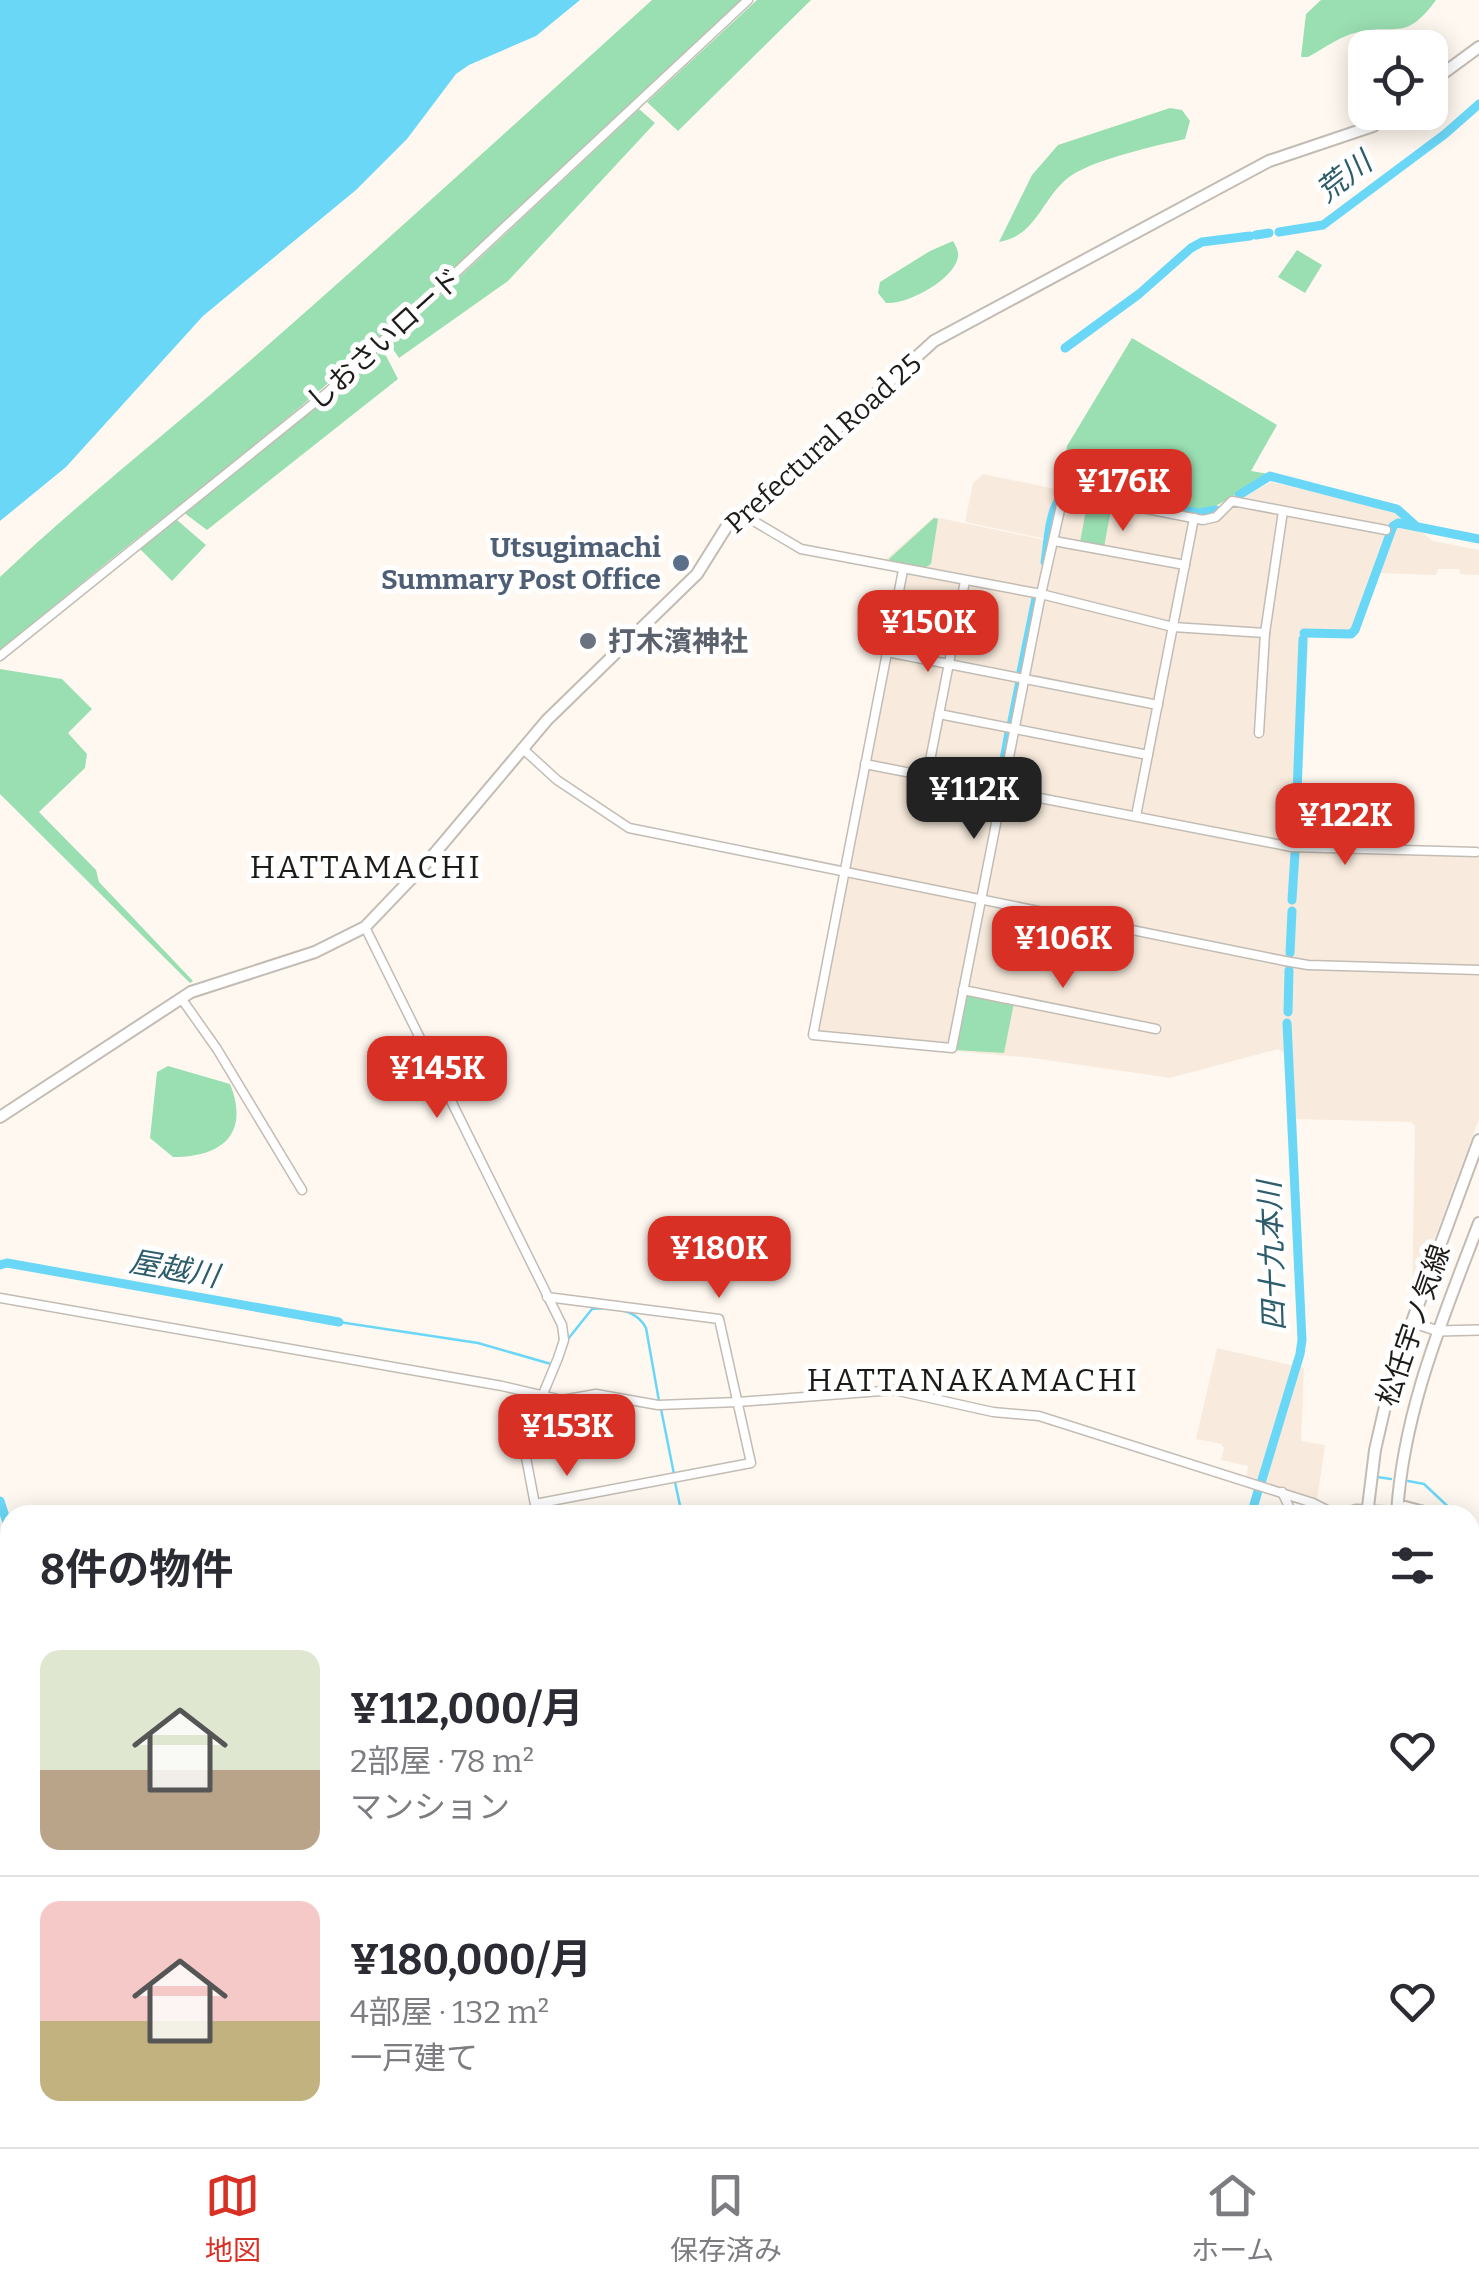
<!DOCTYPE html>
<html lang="ja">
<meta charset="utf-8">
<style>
:root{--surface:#fff;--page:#f2f2f3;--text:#2b2b33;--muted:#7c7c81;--line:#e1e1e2;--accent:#d93025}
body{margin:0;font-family:Bitter,"Noto Sans JP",serif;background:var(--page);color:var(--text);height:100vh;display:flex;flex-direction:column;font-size:38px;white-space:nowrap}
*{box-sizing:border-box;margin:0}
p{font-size:32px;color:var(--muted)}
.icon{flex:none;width:55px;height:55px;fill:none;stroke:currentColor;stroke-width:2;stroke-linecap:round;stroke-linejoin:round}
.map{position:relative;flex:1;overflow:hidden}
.drawer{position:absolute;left:0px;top:1505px;width:1480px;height:642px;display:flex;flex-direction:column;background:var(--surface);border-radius:30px 30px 0 0;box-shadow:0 5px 25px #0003}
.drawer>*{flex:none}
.tools{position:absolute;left:1348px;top:30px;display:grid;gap:20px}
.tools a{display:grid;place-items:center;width:100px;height:100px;border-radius:20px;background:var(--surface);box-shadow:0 5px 25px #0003;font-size:50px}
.price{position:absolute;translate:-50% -85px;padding:0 22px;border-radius:20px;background:var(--accent);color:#fff;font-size:32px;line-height:65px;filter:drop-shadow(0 2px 5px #0008)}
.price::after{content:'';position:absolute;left:50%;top:60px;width:30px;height:22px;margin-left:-15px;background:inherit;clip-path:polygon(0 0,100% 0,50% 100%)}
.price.current{background:#222;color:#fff}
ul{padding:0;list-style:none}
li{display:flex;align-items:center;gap:30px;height:250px;padding:0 40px}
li+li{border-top:2px solid var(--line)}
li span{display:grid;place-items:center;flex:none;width:280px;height:200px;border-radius:20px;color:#555}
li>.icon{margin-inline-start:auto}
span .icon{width:120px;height:120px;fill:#fffc;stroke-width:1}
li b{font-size:42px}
h2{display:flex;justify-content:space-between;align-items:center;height:120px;padding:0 40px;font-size:42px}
.tabs{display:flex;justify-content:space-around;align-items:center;height:140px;border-top:2px solid var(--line);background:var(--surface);font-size:28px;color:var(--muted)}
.tabs a{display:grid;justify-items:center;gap:5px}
.tabs .current{color:var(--accent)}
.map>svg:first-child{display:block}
.built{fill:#f8ebdd}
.green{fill:#9adfb2}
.water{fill:#6bd7f7}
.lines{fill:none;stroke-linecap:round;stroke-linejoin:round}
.stream{stroke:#6bd7f7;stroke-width:2.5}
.river{stroke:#6bd7f7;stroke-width:9}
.tertiary-casing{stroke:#c2bcb4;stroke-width:11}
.secondary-casing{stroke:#c2bcb4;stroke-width:12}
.primary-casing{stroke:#c2bcb4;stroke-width:14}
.motorway-casing{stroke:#c2bcb4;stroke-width:16}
.tertiary{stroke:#fff;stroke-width:8}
.secondary{stroke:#fff;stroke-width:9}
.primary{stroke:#fff;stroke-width:10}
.motorway{stroke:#fff;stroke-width:12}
.service-dot{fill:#5c6f8a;stroke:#fff;stroke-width:4}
.worship-dot{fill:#6b7280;stroke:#fff;stroke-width:4}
.labels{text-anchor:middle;stroke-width:10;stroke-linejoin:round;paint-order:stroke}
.street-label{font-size:28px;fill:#1e1c19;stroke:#fff}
.service-label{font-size:28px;font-weight:bold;fill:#4e5e75;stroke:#fff;text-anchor:end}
.worship-label{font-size:28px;font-weight:bold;fill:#5b616d;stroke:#fff;text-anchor:start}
.water-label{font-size:30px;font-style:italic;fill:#2d5c6a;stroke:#fff}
.quarter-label{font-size:32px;letter-spacing:2.5px;fill:#1e1c19;stroke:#fff}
</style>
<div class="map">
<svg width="1479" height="2147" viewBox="0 0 1479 2147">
<rect width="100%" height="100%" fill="#fff8f0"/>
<g class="built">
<polygon points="983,474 1056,489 1046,539 965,522 973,483"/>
<polygon points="1271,482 1395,511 1433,541 1479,550 1479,575 1460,574 1459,569 1438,569 1436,575 1379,573 1356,633 1309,635 1296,849 1479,855 1479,1119 1412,1298 1415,1126 1411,1122 1293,1119 1288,1055 1278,1049 1170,1078 1033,1058 812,1038 906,568 884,564 886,559 934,517 1055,542 1064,504 1073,496 1200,521"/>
<polygon points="1217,1348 1304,1368 1301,1441 1325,1445 1317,1500 1246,1478 1248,1466 1221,1460 1224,1448 1221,1444 1196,1439"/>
<polygon points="0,1529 10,1561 10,2138 167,2138 172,2147 0,2147"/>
<polygon points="1470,2034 1479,2035 1479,2147 1420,2146 1423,2138 1470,2138"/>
</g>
<g class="green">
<path d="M652,0H741C619,113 498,230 375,342C255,451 122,545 0,652V577C80,501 168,432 252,359C387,241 519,120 652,0Z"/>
<polygon points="757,0 811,0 678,131 647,102"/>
<path d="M1321,0H1436C1403,46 1393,20 1351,34C1336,39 1321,50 1308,57H1301L1306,14Z"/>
<path d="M1170,108L1182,110L1190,121L1185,139C1154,146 1097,159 1072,175C1042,195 1038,236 999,242L1032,175L1058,145Z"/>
<polygon points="639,109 655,123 508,281 399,358 389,343"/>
<path d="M953,241C956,246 959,252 958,257C954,280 907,305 886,303L878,293L880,282L930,251Z"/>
<polygon points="1297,250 1322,265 1305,293 1278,277"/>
<polygon points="1132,338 1277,425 1251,471 1269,474 1206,512 1062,484 1067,446"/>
<polygon points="383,350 398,379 207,530 183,512"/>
<polygon points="1088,499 1112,504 1104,547 1080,542"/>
<polygon points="934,518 938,519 931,564 925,568 891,563 889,559"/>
<polygon points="177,520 206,545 172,581 139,548"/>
<polygon points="0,669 62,679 92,709 68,733 87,754 85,768 39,812 96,870 99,882 193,981 190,983 0,794"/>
<polygon points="1301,800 1396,803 1396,847 1298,844"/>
<polygon points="965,993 1014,1003 1004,1053 955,1050"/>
<path d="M168,1066L230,1084C250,1134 222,1157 173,1157L150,1138L157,1072Z"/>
</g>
<polygon class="water" points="0,0 580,0 536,36 469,65 456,74 407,139 356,190 203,316 66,467 0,521"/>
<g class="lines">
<g class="stream">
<polyline points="339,1322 478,1343 551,1364"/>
<path d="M568,1339L592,1309C612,1307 636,1309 646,1328L659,1401"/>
<polyline points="661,1409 674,1474"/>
<polyline points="1377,1477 1391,1479"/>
<polyline points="1408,1481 1424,1484 1457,1515"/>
<polyline points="675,1482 682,1515"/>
<polyline points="1470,1528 1479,1532"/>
<polyline points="1470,1571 1471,1571"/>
<polyline points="1476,1573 1478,1573"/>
<polyline points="0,1981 10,1981"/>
<polyline points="849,2138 854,2147"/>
</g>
<g class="river">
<polyline points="1279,232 1323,225 1445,134 1479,104"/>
<polyline points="1256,235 1269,233"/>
<polyline points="1065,348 1139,294 1191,248 1202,242 1250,236"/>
<polyline points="1239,495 1270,476 1397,509 1416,526"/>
<path d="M1045,562C1049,539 1048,492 1076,489L1199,513L1216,510"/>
<polyline points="1304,633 1351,634 1355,630 1393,526 1398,523 1479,539"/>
<polyline points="1021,672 1036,598"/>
<polyline points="1011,726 1020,681"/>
<polyline points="999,788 1009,732"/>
<polyline points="1295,844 1303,639"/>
<polyline points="1292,900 1295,853"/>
<polyline points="1290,953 1292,911"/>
<polyline points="1288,1012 1289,970"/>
<polyline points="0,1265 7,1263 339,1322"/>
<polyline points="1261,1483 1300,1354 1302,1340 1287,1023"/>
<polyline points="0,1501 10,1532"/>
<polyline points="1251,1515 1258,1491"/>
<polyline points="1470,1607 1479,1571"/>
<polyline points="177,2138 182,2147"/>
<polyline points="1146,2147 1148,2138"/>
<polyline points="1321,2147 1323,2138"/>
</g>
<g class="tertiary-casing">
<g id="tertiary">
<polyline points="740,513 801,549 1041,594 1062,501 1071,494 1203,520 1216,517 1232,501 1386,530"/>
<polyline points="1054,541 1185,565"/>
<polyline points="903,570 813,1035 952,1048 1041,594 1173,627 1265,633"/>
<polyline points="887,652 1158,705"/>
<polyline points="0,656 329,391 748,0"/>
<polyline points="939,714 1148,755"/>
<polyline points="1259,733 1265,633 1283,511"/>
<polyline points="522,748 557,780 629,828 1285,961 1308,965 1479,970"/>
<polyline points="865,764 1292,847 1476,852"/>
<polyline points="927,776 965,581"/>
<polyline points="1136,816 1194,518"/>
<polyline points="365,927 562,1325 564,1340 558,1358 523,1442 537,1515"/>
<polyline points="963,990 1156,1029"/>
<polyline points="181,998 217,1049 302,1190"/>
<polyline points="0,1298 502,1386 562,1400 596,1394 658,1405 738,1402 894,1390 993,1412 1039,1416 1313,1503 1337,1515"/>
<polyline points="1282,1492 1293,1515"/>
<polyline points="535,1504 751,1463 719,1319 547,1297"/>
<polyline points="1336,1515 1356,1509 1397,1511"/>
<polyline points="0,1544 10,1573"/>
<polyline points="0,1718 10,1720"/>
<polyline points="1470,1918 1479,1913"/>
<polyline points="0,1985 10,1985"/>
<polyline points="221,2138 285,2147"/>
<polyline points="27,2147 28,2138"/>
<polyline points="982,2147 988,2138"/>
</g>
</g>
<g class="secondary-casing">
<polyline id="secondary" points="1411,1322 1438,1331 1479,1330"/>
</g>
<g class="primary-casing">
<g id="primary">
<polyline points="1430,83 1479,47"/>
<polyline points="0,1117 191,992 315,952 365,927 429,860 547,720 697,574 732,518 748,510 934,341 1269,161 1373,126 1392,112"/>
<path d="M1397,1514C1403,1411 1443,1318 1479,1223"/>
<polyline points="1367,1515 1375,1450 1392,1376 1479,1140"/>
<polyline points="1281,2147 1283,2138"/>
<polyline points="1311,2147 1313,2138"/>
</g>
</g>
<g class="motorway-casing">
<g id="motorway">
<polyline points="1397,1511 1405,1508 1431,1515"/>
<polyline points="1470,1792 1479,1795"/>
<polyline points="1470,1816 1479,1813"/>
<polyline points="0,1998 10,1999"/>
</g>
</g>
<use href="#tertiary" class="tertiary"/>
<use href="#secondary" class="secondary"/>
<use href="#primary" class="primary"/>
<use href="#motorway" class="motorway"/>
</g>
<circle class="service-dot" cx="681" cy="563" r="10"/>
<circle class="worship-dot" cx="588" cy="641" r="10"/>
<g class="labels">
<g class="street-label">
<text transform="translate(384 339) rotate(-42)" y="10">しおさいロード</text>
<text transform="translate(823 443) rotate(-42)" y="10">Prefectural Road 25</text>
<text transform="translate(1413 1325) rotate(-71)" y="10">松任宇ノ気線</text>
</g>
<g class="service-label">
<text x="661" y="557">Utsugimachi<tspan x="661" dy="32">Summary Post Office</tspan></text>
</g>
<g class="worship-label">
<text x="608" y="651">打木濱神社</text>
</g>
<g class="water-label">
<text transform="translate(1344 177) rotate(-38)" y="10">荒川</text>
<text transform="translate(1272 1256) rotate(-92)" y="10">四十九本川</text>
<text transform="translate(174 1269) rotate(10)" y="10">屋越川</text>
</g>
<g class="quarter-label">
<text x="366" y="878">HATTAMACHI</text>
<text x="973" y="1391">HATTANAKAMACHI</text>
</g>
</g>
</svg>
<div class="tools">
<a><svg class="icon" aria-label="locate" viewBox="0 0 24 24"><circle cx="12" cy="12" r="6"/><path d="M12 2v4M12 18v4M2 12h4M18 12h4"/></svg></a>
</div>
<b class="price" style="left:1123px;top:534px">¥176K</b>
<b class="price" style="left:928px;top:675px">¥150K</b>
<b class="price current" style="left:974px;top:842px">¥112K</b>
<b class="price" style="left:1345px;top:868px">¥122K</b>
<b class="price" style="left:1063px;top:991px">¥106K</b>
<b class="price" style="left:437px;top:1121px">¥145K</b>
<b class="price" style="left:719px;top:1301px">¥180K</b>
<b class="price" style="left:567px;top:1479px">¥153K</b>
<section class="drawer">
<h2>8件の物件<svg class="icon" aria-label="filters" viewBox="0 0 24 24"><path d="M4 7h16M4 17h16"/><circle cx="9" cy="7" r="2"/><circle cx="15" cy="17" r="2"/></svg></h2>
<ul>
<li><span style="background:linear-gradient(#dfe7d0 60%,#b9a48a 0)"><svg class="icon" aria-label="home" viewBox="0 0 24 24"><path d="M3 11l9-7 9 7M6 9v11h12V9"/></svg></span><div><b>¥112,000/月</b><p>2部屋 · 78 m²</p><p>マンション</p></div><svg class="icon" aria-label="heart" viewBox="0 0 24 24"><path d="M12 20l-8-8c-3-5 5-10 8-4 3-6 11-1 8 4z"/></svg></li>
<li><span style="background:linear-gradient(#f6c9c9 60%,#c2b280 0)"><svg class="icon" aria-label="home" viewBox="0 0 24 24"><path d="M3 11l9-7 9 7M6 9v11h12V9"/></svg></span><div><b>¥180,000/月</b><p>4部屋 · 132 m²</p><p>一戸建て</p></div><svg class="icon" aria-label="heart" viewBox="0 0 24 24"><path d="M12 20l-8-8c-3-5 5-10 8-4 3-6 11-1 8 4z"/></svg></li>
</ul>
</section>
</div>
<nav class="tabs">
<a class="current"><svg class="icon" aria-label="map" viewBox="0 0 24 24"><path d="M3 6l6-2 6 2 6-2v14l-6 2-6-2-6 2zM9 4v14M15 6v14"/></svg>地図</a>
<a><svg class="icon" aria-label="saved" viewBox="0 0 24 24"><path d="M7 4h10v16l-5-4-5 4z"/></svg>保存済み</a>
<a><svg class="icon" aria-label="home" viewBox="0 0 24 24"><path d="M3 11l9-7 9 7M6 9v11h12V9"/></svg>ホーム</a>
</nav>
